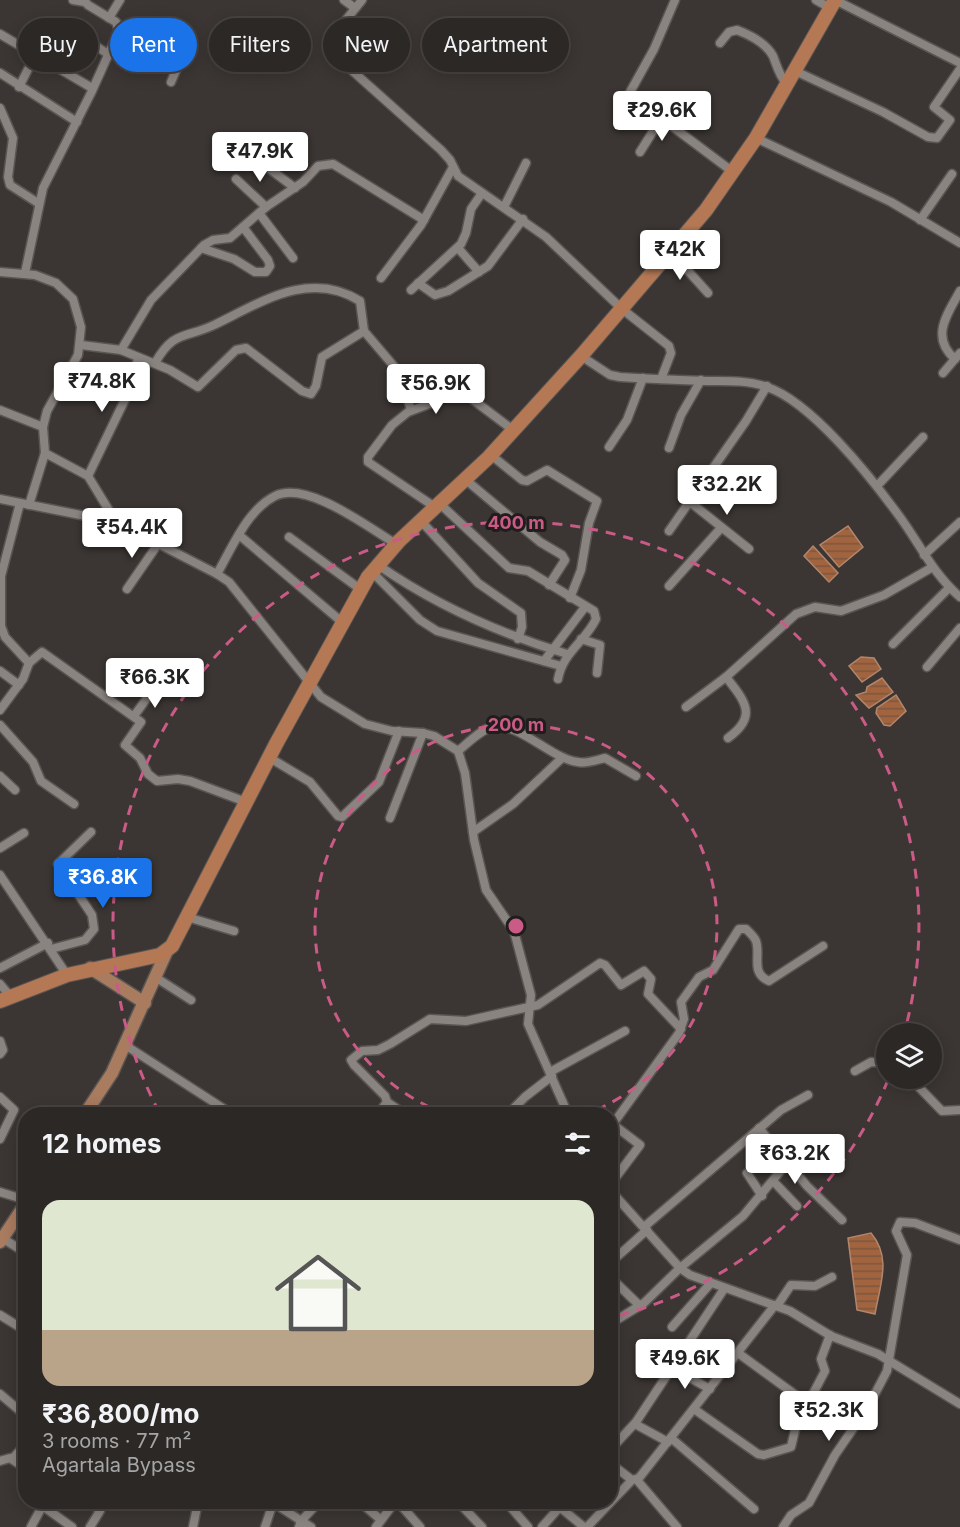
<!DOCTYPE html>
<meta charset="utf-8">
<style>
:root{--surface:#2c2826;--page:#34302e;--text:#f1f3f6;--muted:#a6a6a7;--line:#484443;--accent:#1a73e8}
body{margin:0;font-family:Inter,sans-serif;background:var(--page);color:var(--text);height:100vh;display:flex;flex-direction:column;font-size:22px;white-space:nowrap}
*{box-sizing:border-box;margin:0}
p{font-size:20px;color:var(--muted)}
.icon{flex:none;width:33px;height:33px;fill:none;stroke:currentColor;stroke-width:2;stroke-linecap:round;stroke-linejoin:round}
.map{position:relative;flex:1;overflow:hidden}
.drawer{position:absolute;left:18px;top:1107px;width:600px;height:402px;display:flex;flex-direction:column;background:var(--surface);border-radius:24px;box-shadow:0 3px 15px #0003,0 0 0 2px var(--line)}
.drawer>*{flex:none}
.hud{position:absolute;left:18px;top:18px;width:600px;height:54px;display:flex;gap:12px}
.fabs{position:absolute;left:876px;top:1023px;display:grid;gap:12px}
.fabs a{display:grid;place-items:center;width:66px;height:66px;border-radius:50%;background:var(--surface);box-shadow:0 3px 15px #0003,0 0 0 2px var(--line);font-size:30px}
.price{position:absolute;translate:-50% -51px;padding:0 14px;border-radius:6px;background:#fff;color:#222;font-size:20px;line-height:39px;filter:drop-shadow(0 2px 3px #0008)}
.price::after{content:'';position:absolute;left:50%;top:36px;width:18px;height:14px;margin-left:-9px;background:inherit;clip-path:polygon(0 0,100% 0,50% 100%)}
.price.active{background:var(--accent);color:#fff}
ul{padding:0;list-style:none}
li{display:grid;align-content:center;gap:12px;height:318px;padding:0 24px}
li span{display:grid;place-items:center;height:186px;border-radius:18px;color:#555}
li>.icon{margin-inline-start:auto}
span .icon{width:108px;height:108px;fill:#fffc;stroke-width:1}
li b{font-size:26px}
h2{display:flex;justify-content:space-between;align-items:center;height:72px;padding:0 24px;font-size:26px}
.pill{padding:0 21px;border-radius:27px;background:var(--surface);box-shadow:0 3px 15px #0003,0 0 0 2px var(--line);font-size:21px;line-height:54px}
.pill.active{background:var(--accent);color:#fff}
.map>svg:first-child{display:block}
.water{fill:url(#water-rules);stroke:#b2866c;stroke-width:1.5}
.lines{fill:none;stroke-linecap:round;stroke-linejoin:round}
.minor-casing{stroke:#595553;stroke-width:11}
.primary-casing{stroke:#595553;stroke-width:15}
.trunk-casing{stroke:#595553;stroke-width:16}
.minor{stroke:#8a8481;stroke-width:8}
.primary{stroke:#a97b5f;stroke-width:12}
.trunk{stroke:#b47854;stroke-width:14}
.ring{fill:none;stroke:#ca5b86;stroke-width:3;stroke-dasharray:10 8}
.centre{fill:#ca5b86;stroke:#201e1c;stroke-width:3}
.ring-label{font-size:18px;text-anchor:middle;font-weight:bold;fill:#ca5b86;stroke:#201e1c;stroke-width:6;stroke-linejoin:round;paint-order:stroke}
</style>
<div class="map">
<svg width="960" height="1527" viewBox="0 0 960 1527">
<defs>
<pattern id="water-rules" width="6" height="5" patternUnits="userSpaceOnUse" patternTransform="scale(1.5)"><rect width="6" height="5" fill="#a1643f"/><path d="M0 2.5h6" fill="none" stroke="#7b563f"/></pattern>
</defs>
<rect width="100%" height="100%" fill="#3b3633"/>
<g class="water">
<polygon points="848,526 863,547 839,567 820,545"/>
<polygon points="813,546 838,573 829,582 804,556"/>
<polygon points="861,657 874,658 881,669 862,682 849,666"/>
<polygon points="882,678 893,692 869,708 856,695 866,692 867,687"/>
<polygon points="896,695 906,711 890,726 884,725 876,713 877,708"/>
<path d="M871,1233C892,1258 880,1284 875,1314L857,1310L848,1238Z"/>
</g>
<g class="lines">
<g class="minor-casing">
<g id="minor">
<polyline points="73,0 85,2"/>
<polyline points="344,0 355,8"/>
<polyline points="362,0 341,26 329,50 441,150 450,160 458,176 546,237 622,309 669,346 671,353 661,379"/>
<polyline points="675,0 654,49 629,94 733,172"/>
<polyline points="816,0 830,8"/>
<polyline points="835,0 960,63"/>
<polyline points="109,18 120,0"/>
<polyline points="119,25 177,52 180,61 171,82"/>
<polyline points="0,34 92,88"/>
<path d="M720,43L729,32L737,30C750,35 766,43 773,56C777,66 779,75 786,83"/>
<polyline points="793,70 883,112 928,137 937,138 950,120 934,107 960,69"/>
<polyline points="0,73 77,122"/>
<polyline points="19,87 47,32 56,25 67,27 108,54"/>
<polyline points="0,108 13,138 8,177 10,185 38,203"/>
<polyline points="756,138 891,202 960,243"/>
<polyline points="260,152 267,157 267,167 295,188"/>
<polyline points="640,152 662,117"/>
<polyline points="236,179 266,207"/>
<polyline points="504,207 526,163"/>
<polyline points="259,213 293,258"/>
<polyline points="920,220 952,174"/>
<polyline points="201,248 234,259 255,272 266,272 270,266 268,260 243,227"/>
<polyline points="458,248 479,272"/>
<polyline points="671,252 708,293"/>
<polyline points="0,272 35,275 56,283 73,299 81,327 78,355 47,411 43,427 45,453 29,505"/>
<polyline points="25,273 43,188 91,93 119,31 116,22 88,5 84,0"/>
<polyline points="381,278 421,225 452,169"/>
<polyline points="418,283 435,295 448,291 488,266 523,219"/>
<polyline points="411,290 461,244 466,233 471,209 482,193"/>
<polyline points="81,345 121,350 170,370 198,387 236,350 246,348 302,391 311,394 316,386 322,357 364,331 415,391 408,400 411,410"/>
<polyline points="121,350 151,300 204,245 213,240 230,238 266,207 303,182 318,166 333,164 424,220"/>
<path d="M581,356L610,375L620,377C649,379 678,380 707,381C727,381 748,380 767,387C811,402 869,475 897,513C919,542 932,573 960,597"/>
<path d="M955,359C930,337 947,315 960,291"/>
<path d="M155,363C174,330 184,339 214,325C260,303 309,269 360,301L364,331"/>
<polyline points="943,373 960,353"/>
<polyline points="0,410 43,427"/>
<polyline points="609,447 627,420 643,378"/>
<polyline points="669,448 681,415 701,380"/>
<polyline points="45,453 88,476 116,522"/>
<polyline points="491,455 522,480 527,481 547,470 597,501 589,523 581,570 570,598"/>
<polyline points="88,476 132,385 138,358"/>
<polyline points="466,480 540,542 562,555 565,560 549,585"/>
<polyline points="877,486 923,437"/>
<polyline points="0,499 116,522 217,574 229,582 321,697 365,724 392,731 423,733 434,736 458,751 465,773 474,840 486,890 514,931 531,995 528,1024 568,1114"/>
<polyline points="690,502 749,549"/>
<path d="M440,504L509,568L528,571L594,611L596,619C585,642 563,652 558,679"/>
<polyline points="435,507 368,462 368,457 392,425 408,412 429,404 448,381 513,430"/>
<polyline points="421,521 478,583 521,613 522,627 518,639"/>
<polyline points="669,531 746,421 767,386"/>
<polyline points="239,535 342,622"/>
<polyline points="289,537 360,589"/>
<polyline points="924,555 960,522"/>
<path d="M378,565C437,606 498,633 567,654"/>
<polyline points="372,572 420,620 437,631 561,666"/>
<path d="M217,574C232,548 247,510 275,496C307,480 369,528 396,544"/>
<polyline points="669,586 721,528"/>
<polyline points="127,589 158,544"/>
<polyline points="581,639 600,645 597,673"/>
<polyline points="893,644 949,588"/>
<polyline points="544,661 585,607"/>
<polyline points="29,663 42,652 141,722 125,745 140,758 148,774 157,781 178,779 190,781 246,802"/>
<polyline points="927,667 960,628"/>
<polyline points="0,671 19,685"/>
<path d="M726,677C744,700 759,716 728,738"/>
<polyline points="686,707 726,677 796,614 815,607 841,611 884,595 931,568"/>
<polyline points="0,710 23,679 29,663 5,637 1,626 1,576 20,503"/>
<polyline points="134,716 155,687"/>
<polyline points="0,725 33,762 41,781 74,804"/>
<path d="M458,751C467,744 480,730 492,727C518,721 551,759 578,762C587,764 596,760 605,758L636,776"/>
<polyline points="270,758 310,782 338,816 342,817 379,782 399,731"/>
<polyline points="0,776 15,790"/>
<polyline points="390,818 423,733"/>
<polyline points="473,832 513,804 562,758"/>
<polyline points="0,848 24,833"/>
<polyline points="0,875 67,975"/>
<polyline points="187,917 234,931"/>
<polyline points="51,949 85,940 94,929 92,915 58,864 91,832"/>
<polyline points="0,968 48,943"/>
<polyline points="155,977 191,1000"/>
<polyline points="0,984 10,996"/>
<polyline points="0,1041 3,1050 0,1054"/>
<polyline points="125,1045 232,1114"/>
<polyline points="855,1071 871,1062 886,1063"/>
<polyline points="550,1072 625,1031"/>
<polyline points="910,1078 942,1111 960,1110"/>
<polyline points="0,1097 14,1110 0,1139"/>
<polyline points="387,1102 405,1114"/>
<polyline points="378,1114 387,1102 385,1096 354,1065 351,1060 362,1051 378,1050 390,1044 430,1019 466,1021 538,1005 600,963 605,965 621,985 644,971 651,979 648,994 681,1029"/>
<polyline points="508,1114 525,1097 552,1076"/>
<polyline points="582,1114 595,1114"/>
<path d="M610,1128L679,1033L684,1019L681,1002L699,977L713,970L739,929H746C749,932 754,936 756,941C761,955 750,973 769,981L823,946"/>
<polyline points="759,1128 807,1186 842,1220"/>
<polyline points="747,1173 762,1196"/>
<polyline points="774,1182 797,1206"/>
<polyline points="610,1185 640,1145 611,1123"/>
<polyline points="610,1190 680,1268 690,1275 790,1311 831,1336 878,1354 960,1404"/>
<polyline points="0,1192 26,1200"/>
<polyline points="644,1227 781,1110 808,1095"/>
<polyline points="2,1238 26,1253"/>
<polyline points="610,1263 647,1230"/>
<polyline points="610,1277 640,1306"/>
<polyline points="777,1306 791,1285 815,1286 832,1277"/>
<polyline points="0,1315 26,1331"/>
<polyline points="610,1324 644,1303 680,1268 743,1216 802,1145"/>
<polyline points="672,1327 710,1284"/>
<polyline points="738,1353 808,1404"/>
<polyline points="672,1368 710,1389"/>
<polyline points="0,1394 26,1416"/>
<polyline points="694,1409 758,1454 764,1455 791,1447 796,1426 825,1371 821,1359 830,1335"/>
<polyline points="635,1424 668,1442"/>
<polyline points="671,1438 754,1509"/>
<polyline points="610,1450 636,1422 724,1289"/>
<polyline points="12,1459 26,1444"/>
<polyline points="0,1461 10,1458 26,1469"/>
<polyline points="610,1463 632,1480 639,1478 775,1305"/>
<polyline points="637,1480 677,1527"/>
<polyline points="37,1502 72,1527"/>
<polyline points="272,1502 311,1527"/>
<polyline points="360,1502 381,1520"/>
<polyline points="398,1502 420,1527"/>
<polyline points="458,1502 482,1527"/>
<polyline points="506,1502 528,1527"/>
<polyline points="31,1527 43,1505"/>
<polyline points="90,1527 100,1511 91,1502"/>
<polyline points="193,1527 198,1502"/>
<polyline points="265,1527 273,1503"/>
<polyline points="299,1527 301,1521 319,1502"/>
<polyline points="376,1527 395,1502"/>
<polyline points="542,1527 558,1509 562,1509 584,1527"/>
<polyline points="587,1527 632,1480"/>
<polyline points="783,1527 791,1515 809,1503 835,1455 868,1407 887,1371 907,1255 896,1231 900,1222 915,1223 960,1240"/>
</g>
</g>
<g class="primary-casing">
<g id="primary">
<polyline points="90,968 145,1003"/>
<polyline points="85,1114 112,1073 166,953"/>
<polyline points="0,1242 26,1203"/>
</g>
</g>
<g class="trunk-casing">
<polyline id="trunk" points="0,1001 67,975 160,955 172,946 276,744 368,577 399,541 489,457 581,356 706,210 756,138 835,0"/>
</g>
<use href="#minor" class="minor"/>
<use href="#primary" class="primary"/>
<use href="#trunk" class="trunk"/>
</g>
<g class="ring">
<path d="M446 1114A201 201 0 1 1 586 1114"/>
<path d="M888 1080A403 403 0 0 1 613 1317M159 1112A403 403 0 1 1 905 1030"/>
</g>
<circle cx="516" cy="926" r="9" class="centre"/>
<g class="ring-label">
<text x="516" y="529">400 m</text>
<text x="516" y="731">200 m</text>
</g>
</svg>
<div class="fabs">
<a><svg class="icon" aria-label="layers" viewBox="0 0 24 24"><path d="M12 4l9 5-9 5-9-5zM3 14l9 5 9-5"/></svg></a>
</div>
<b class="price" style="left:662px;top:142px">₹29.6K</b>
<b class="price" style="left:260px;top:183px">₹47.9K</b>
<b class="price" style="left:680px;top:281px">₹42K</b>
<b class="price" style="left:102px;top:413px">₹74.8K</b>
<b class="price" style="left:436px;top:415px">₹56.9K</b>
<b class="price" style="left:727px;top:516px">₹32.2K</b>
<b class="price" style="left:132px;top:559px">₹54.4K</b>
<b class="price" style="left:155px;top:709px">₹66.3K</b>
<b class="price active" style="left:103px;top:909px">₹36.8K</b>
<b class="price" style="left:795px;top:1185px">₹63.2K</b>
<b class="price" style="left:685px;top:1390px">₹49.6K</b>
<b class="price" style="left:829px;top:1442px">₹52.3K</b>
<div class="hud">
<a class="pill">Buy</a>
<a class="pill active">Rent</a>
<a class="pill">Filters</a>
<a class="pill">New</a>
<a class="pill">Apartment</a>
</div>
<section class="drawer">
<h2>12 homes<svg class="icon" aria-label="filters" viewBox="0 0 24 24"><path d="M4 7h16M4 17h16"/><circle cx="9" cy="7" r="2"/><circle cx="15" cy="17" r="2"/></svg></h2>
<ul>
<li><span style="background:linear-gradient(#dfe7d0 70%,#b9a48a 0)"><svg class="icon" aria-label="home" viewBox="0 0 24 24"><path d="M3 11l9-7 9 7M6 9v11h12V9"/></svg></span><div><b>₹36,800/mo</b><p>3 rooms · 77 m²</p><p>Agartala Bypass</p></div></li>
</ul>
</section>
</div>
